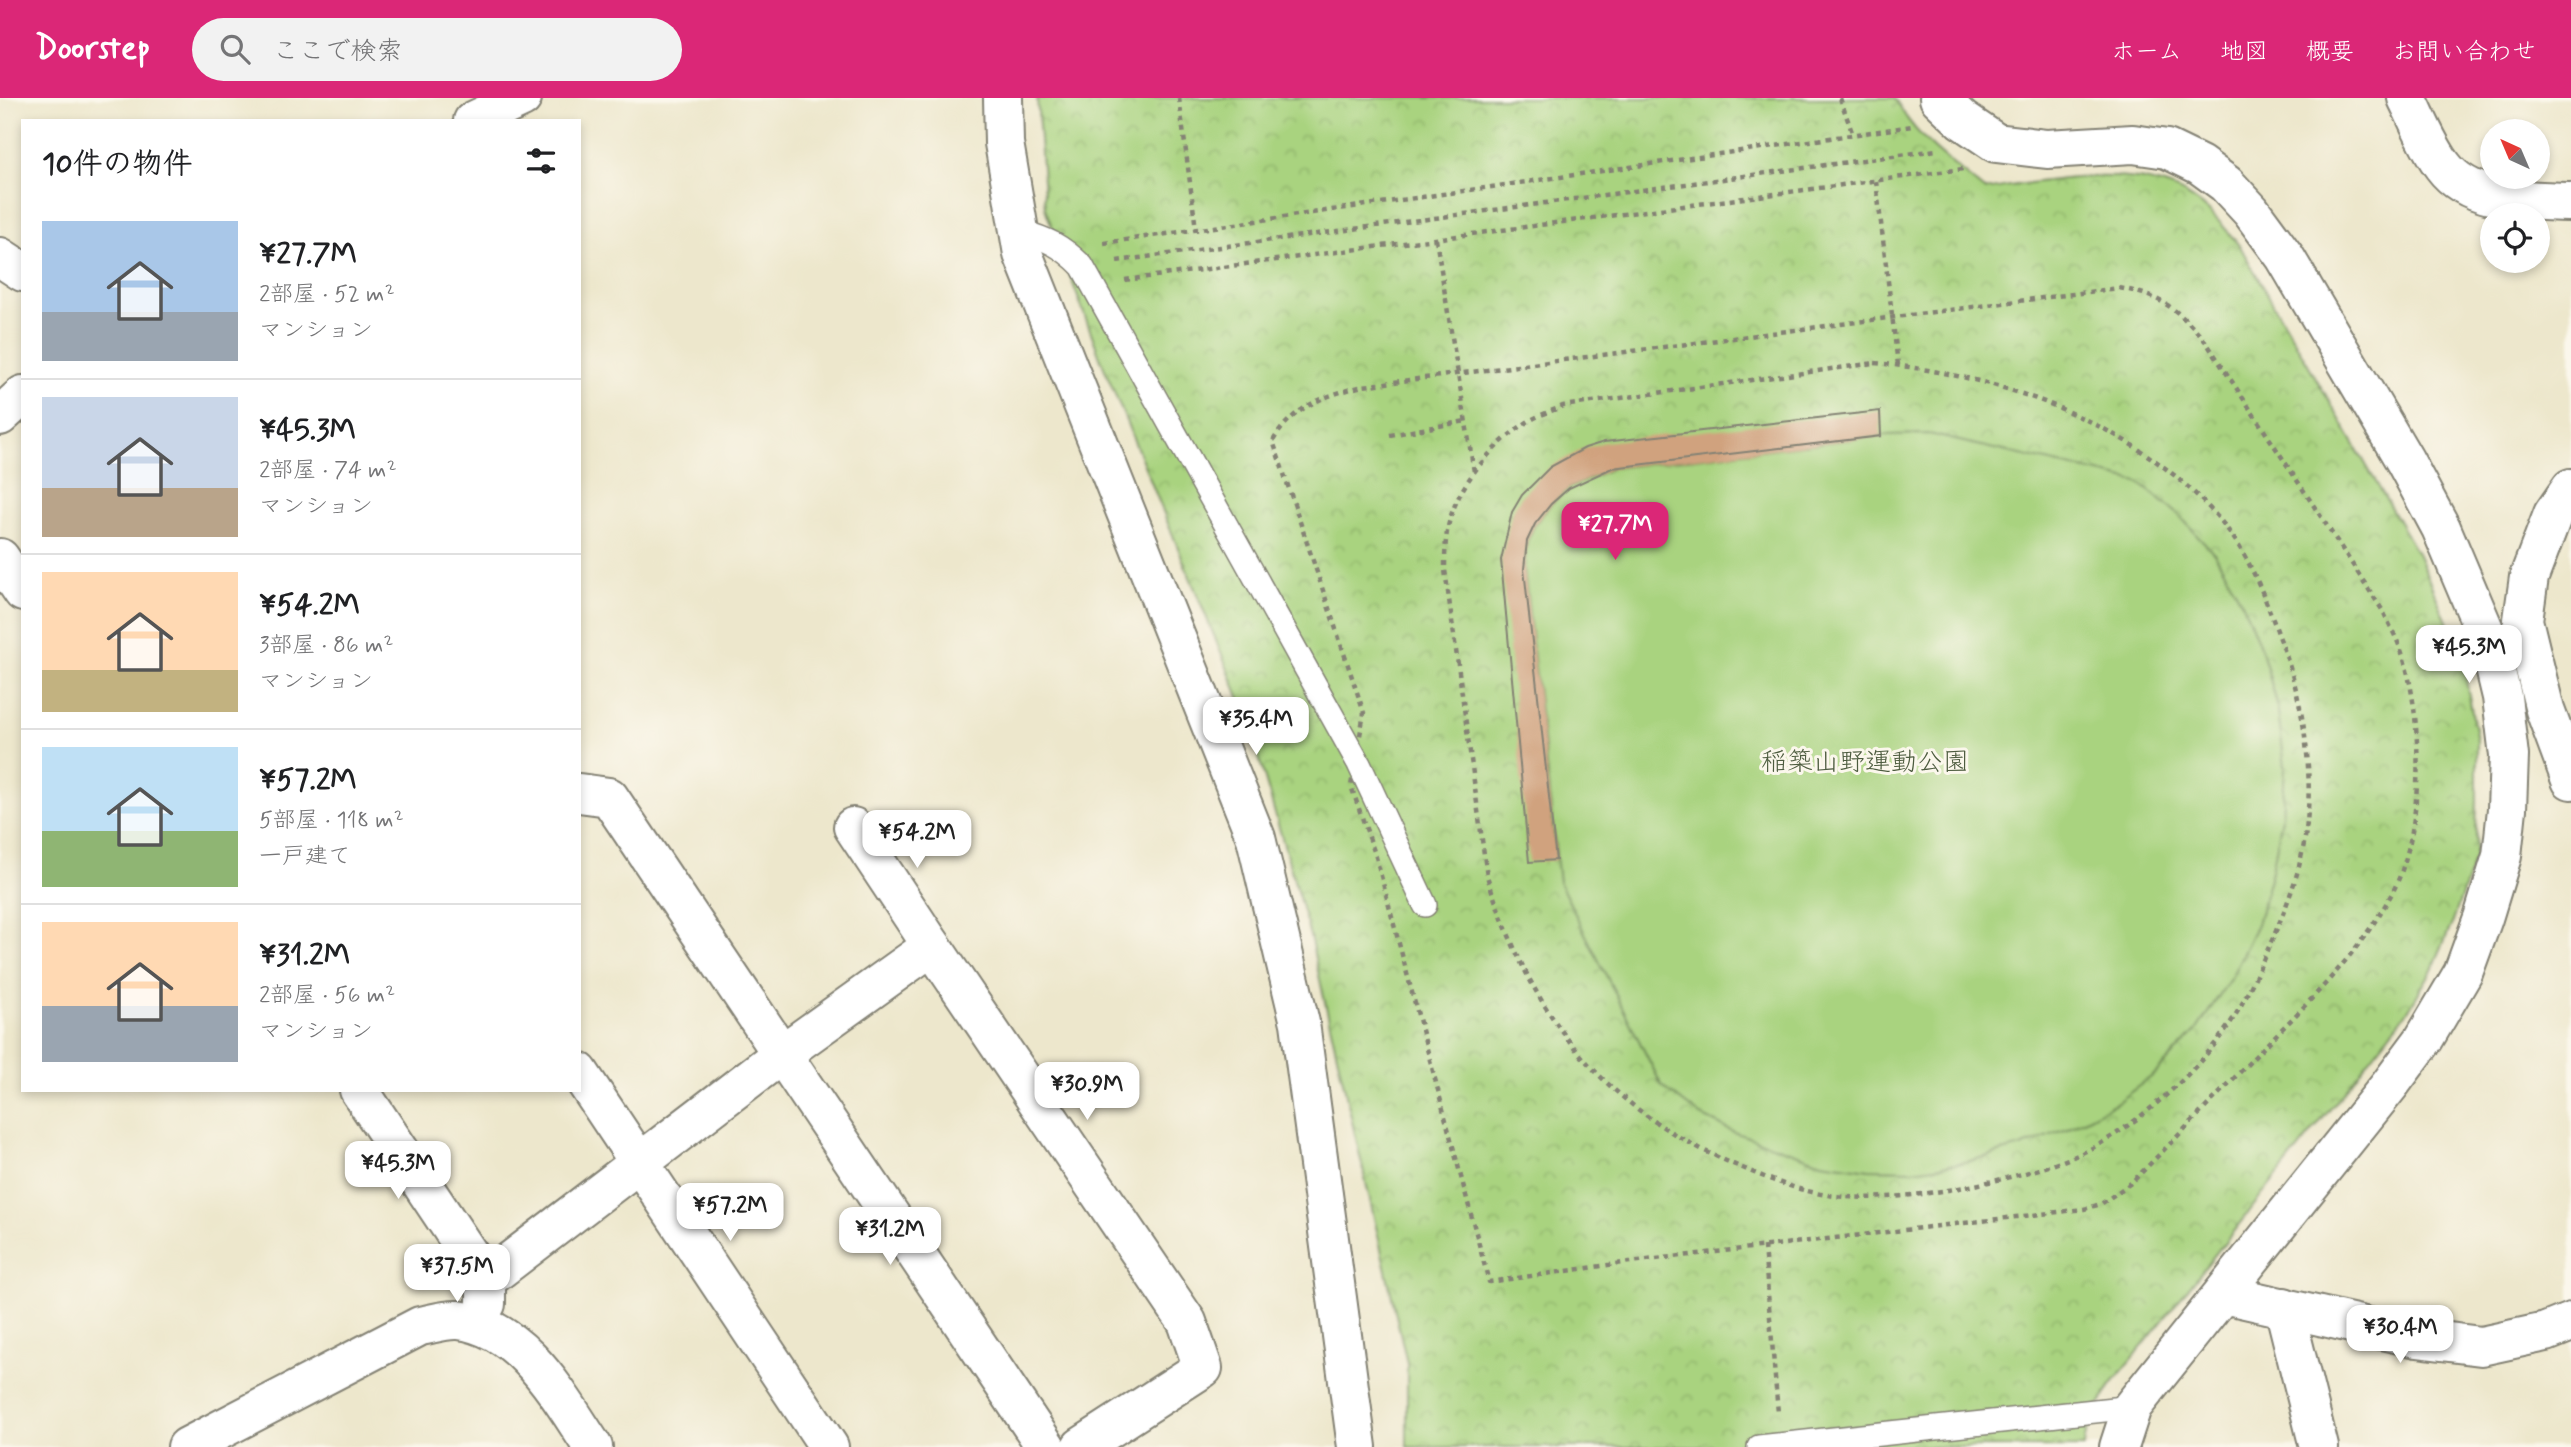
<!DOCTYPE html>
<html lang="ja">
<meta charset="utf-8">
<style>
:root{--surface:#fff;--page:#f2f2f2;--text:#202124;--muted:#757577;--line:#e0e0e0;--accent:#db2777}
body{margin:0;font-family:Mynerve,"Klee One",sans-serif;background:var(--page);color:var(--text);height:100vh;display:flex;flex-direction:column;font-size:26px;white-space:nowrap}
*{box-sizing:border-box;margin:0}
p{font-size:23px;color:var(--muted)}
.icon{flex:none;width:38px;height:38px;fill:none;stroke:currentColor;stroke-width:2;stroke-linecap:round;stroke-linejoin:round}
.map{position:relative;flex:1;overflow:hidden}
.panel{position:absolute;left:21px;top:21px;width:560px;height:973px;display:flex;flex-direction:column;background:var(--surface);border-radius:0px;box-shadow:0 4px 10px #0003}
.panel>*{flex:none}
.needle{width:46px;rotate:316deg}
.tools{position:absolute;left:2480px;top:21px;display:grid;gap:14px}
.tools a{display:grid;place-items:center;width:70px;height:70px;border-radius:50%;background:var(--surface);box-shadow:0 4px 10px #0003;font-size:35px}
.price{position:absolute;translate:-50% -60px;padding:0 16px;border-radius:14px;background:#fff;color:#222;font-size:23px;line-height:46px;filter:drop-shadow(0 2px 4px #0008)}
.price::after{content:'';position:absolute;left:50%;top:42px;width:21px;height:16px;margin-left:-10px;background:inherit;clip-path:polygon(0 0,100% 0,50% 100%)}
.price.on{background:var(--accent);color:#fff}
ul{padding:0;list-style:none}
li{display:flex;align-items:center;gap:21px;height:175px;padding:0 21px}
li+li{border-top:2px solid var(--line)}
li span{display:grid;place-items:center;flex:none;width:196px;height:140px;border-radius:0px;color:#555}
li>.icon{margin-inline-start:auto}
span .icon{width:84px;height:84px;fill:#fffc;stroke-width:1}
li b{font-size:30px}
h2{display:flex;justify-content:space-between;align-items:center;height:84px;padding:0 21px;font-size:30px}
header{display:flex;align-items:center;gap:42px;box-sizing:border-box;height:98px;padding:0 35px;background:var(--accent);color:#fff}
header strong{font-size:33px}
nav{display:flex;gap:38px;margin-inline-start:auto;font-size:24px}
.search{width:490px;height:63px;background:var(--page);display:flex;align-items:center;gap:18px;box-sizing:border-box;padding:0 24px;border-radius:38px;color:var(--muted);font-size:26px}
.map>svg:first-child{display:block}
.park{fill:url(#park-crowns);stroke:#62784e;stroke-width:2}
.pitch{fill:#a9d37f;stroke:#62784e;stroke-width:2}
.building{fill:#d0a27e}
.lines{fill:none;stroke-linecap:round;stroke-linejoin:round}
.service-casing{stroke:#848274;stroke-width:26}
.minor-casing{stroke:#848274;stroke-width:42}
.tertiary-casing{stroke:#848274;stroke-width:42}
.path{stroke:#848274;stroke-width:4.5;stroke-dasharray:5 5;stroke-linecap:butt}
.service{stroke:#fff;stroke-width:23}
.minor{stroke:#fff;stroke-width:38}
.tertiary{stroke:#fff;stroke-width:38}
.labels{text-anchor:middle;stroke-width:6;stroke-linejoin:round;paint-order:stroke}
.park-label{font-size:26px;fill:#4d5c3f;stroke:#fbf7ec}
</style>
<header>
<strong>Doorstep</strong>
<div class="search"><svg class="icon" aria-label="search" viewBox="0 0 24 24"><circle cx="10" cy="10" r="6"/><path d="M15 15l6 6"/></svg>ここで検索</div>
<nav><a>ホーム</a><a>地図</a><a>概要</a><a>お問い合わせ</a></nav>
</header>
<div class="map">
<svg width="2571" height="1349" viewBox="0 0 2571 1349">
<defs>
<pattern id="park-crowns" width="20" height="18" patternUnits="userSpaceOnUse" patternTransform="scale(1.75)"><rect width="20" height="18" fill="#a9d37f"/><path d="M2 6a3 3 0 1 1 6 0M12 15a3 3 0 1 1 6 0" fill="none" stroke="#91b56d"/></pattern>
</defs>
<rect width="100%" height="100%" fill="#fbf7ec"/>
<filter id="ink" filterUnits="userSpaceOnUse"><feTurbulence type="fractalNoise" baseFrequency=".0143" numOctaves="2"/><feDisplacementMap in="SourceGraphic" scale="14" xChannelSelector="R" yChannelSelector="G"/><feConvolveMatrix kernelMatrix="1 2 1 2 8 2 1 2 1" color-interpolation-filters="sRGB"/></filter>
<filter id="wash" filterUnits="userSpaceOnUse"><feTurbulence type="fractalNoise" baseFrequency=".00686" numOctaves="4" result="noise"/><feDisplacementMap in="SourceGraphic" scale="28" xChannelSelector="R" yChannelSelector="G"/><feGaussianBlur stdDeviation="1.57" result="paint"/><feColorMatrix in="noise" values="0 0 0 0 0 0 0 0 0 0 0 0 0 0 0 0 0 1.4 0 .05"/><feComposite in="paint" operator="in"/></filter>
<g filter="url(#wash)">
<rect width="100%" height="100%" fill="#ede7cc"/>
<path class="park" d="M1037,0H1895C1914,40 1951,64 1984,92C2045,83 2132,65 2187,97C2209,109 2226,131 2241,150L2418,457L2462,558L2477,643V703L2475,759L2453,823L2432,872L2408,913L2129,1265C2111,1285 2085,1322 2084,1349H1407V1265L1310,838L1247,618L1103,267L1045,110Z"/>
<polygon class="pitch" points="1929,336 2138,384 2178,416 2215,456 2243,506 2263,556 2277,606 2285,669 2282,719 2272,773 2257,826 2232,878 2196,933 2155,976 2116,1005 2067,1031 2021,1049 1962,1065 1913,1072 1869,1071 1822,1064 1736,1035 1701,1018 1662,988 1559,784 1524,471 1527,443 1535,426 1551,406 1569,390 1612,370 1887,337"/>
<g id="blocks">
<polygon class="building" points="1880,313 1881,338 1612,370 1569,390 1551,406 1535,426 1527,443 1524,471 1556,762 1529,764 1501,462 1512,414 1522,397 1550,369 1585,350 1604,344"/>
</g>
</g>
<g filter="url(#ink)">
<use href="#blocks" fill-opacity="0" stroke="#848274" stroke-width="2"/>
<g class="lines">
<g class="service-casing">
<g id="service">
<path d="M1019,133C1047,141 1061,147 1082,168L1359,666L1425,807"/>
<polyline points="1759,1349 2132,1309"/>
</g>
</g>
<g class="minor-casing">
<g id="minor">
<path d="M2407,0C2418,22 2428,48 2443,68C2471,106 2530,102 2571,104"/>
<polyline points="0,159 23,174"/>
<polyline points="2571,390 2553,416 2529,479 2523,522 2545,612 2571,682"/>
<polyline points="0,460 23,494"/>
<polyline points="579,695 609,699 1046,1349"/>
<polyline points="853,729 932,848"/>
<polyline points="579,974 829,1349"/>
<polyline points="359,992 486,1182 486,1206"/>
<polyline points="486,1182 783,955 932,848 1187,1224 1203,1270 1081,1349"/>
<polyline points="2223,1196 2417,1240 2481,1248 2546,1234 2571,1224"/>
<polyline points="2284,1209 2319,1349"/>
<path d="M187,1349L420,1228C432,1226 446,1221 458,1222C524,1230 560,1300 593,1349"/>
</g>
</g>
<g class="tertiary-casing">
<g id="tertiary">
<polyline points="1003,0 1004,45 1023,156 1256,740 1300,925 1357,1349"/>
<polyline points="1939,0 1962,22 1996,45 2047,51 2133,46 2167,51 2200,67 2226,86 2251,113 2285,159 2405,363 2441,430 2488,541 2502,599 2509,658 2507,711 2502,758 2483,820 2463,875 2424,941 2389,988 2132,1309 2119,1349"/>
<polyline points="473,23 522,0"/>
<polyline points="0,318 23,297"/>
</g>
</g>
<g class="path">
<polyline points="1179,0 1196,131"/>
<polyline points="1840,0 1853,37"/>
<polyline points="1876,83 1898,267"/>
<polyline points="1436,141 1474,374"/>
<polyline points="1104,145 1913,28"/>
<polyline points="1117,163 1937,52"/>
<polyline points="1125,182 1963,71"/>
<path d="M2119,190C2163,198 2177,211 2206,244L2383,513C2389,526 2396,539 2401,552C2424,618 2425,736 2391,797C2359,855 2311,902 2265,948C2221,994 2176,1040 2131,1085L2101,1106L2084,1111L1630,1164L1489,1184L1376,759L1351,688L1364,615L1273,343C1293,308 1326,297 1363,288Z"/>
<path d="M1875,265C1995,276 2131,323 2213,414C2246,449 2263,494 2279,538C2305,605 2318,688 2301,760C2295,787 2284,814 2273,840C2260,868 2248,898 2231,924C2200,970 2155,1011 2108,1041C2068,1066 2021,1077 1975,1087C1931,1096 1881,1103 1835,1098C1805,1095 1773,1083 1745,1071C1604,1014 1533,921 1487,778L1445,472C1445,460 1445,447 1447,434C1454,390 1492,346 1529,323C1539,317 1552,313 1563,308Z"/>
<polyline points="1390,337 1466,323"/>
<polyline points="1764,1148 1778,1315"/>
</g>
<use href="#service" class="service"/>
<use href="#minor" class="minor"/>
<use href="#tertiary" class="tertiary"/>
</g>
</g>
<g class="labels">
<g class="park-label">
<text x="1865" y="672">稲築山野運動公園</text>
</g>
</g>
</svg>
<div class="tools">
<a><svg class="needle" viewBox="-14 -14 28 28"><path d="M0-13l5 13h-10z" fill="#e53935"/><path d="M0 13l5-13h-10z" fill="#757577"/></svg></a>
<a><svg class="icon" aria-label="locate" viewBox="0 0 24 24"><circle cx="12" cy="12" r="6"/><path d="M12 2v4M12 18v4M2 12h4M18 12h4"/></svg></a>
</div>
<b class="price on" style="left:1615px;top:464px">¥27.7M</b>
<b class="price" style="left:2469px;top:587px">¥45.3M</b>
<b class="price" style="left:1256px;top:659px">¥35.4M</b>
<b class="price" style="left:917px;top:772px">¥54.2M</b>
<b class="price" style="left:1087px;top:1024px">¥30.9M</b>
<b class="price" style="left:398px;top:1103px">¥45.3M</b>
<b class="price" style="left:730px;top:1145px">¥57.2M</b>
<b class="price" style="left:890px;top:1169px">¥31.2M</b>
<b class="price" style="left:457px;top:1206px">¥37.5M</b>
<b class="price" style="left:2400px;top:1267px">¥30.4M</b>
<section class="panel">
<h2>10件の物件<svg class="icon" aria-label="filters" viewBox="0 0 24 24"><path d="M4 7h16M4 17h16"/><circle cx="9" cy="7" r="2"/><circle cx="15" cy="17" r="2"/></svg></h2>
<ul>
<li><span style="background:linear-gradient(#a9c7e8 65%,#9aa5b1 0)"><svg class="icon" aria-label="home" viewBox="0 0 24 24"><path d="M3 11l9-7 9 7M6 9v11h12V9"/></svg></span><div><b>¥27.7M</b><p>2部屋 · 52 m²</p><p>マンション</p></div></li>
<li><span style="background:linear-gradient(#c9d6e8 65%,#b9a48a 0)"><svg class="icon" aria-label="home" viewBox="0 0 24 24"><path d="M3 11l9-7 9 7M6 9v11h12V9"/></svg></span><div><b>¥45.3M</b><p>2部屋 · 74 m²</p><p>マンション</p></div></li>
<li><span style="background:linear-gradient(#ffd9b3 70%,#c2b280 0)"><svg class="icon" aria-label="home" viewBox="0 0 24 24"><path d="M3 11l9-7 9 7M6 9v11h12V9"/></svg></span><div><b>¥54.2M</b><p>3部屋 · 86 m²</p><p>マンション</p></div></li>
<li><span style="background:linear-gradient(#bfe0f5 60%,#8fb573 0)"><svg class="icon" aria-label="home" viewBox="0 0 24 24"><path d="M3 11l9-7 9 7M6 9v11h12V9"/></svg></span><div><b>¥57.2M</b><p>5部屋 · 118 m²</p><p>一戸建て</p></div></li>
<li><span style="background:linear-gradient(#ffd9b3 60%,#9aa5b1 0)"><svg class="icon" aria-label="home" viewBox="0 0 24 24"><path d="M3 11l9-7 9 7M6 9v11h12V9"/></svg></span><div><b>¥31.2M</b><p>2部屋 · 56 m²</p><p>マンション</p></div></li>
</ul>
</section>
</div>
